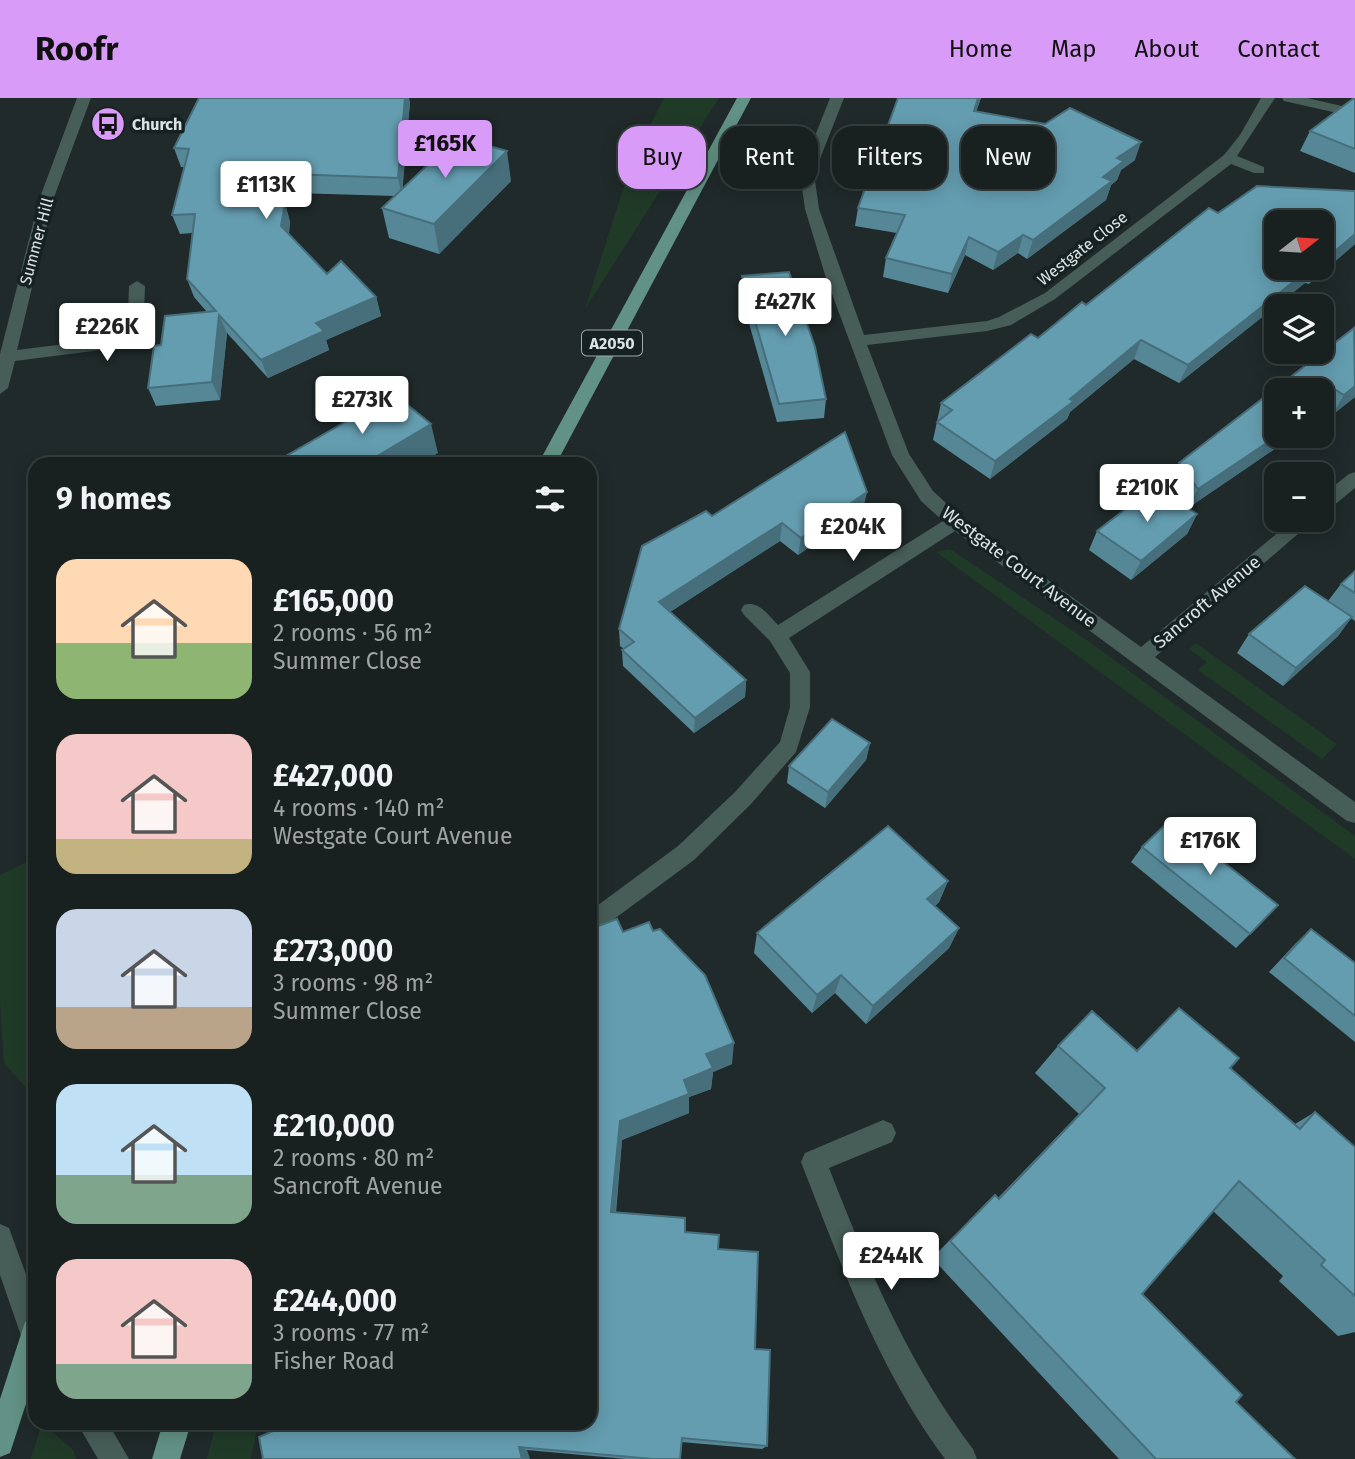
<!DOCTYPE html>
<meta charset="utf-8">
<style>
:root{--surface:#182020;--page:#212829;--text:#f1f3f6;--muted:#9fa3a5;--line:#363e3e;--accent:#d89bf8}
body{margin:0;font-family:"Fira Sans",sans-serif;background:var(--page);color:var(--text);height:100vh;display:flex;flex-direction:column;font-size:26px;white-space:nowrap}
*{box-sizing:border-box;margin:0}
p{font-size:23px;color:var(--muted)}
.icon{flex:none;width:38px;height:38px;fill:none;stroke:currentColor;stroke-width:2;stroke-linecap:round;stroke-linejoin:round}
.map{position:relative;flex:1;overflow:hidden}
.sheet{position:absolute;left:28px;top:359px;width:569px;height:973px;display:flex;flex-direction:column;background:var(--surface);border-radius:21px;box-shadow:0 4px 18px #0003,0 0 0 2px var(--line)}
.sheet>*{flex:none}
.hud{position:absolute;left:618px;top:28px;width:632px;height:63px;display:flex;gap:14px}
.needle{width:46px;rotate:73deg}
.controls{position:absolute;left:1264px;top:112px;display:grid;gap:14px}
.controls a{display:grid;place-items:center;width:70px;height:70px;border-radius:14px;background:var(--surface);box-shadow:0 4px 18px #0003,0 0 0 2px var(--line);font-size:35px}
.price{position:absolute;translate:-50% -60px;padding:0 16px;border-radius:7px;background:#fff;color:#222;font-size:23px;line-height:46px;filter:drop-shadow(0 2px 4px #0008)}
.price::after{content:'';position:absolute;left:50%;top:42px;width:21px;height:16px;margin-left:-10px;background:inherit;clip-path:polygon(0 0,100% 0,50% 100%)}
.price.active{background:var(--accent);color:#111}
ul{padding:0;list-style:none}
li{display:flex;align-items:center;gap:21px;height:175px;padding:0 28px}
li span{display:grid;place-items:center;flex:none;width:196px;height:140px;border-radius:21px;color:#555}
li>.icon{margin-inline-start:auto}
span .icon{width:84px;height:84px;fill:#fffc;stroke-width:1}
li b{font-size:30px}
h2{display:flex;justify-content:space-between;align-items:center;height:84px;padding:0 28px;font-size:30px}
.tag{padding:0 24px;border-radius:21px;background:var(--surface);box-shadow:0 4px 18px #0003,0 0 0 2px var(--line);font-size:24px;line-height:63px}
.tag.active{background:var(--accent);color:#111}
header{display:flex;align-items:center;gap:42px;box-sizing:border-box;height:98px;padding:0 35px;background:var(--accent);color:#111}
header strong{font-size:33px}
nav{display:flex;gap:38px;margin-inline-start:auto;font-size:24px}
.map>svg:first-child{display:block}
.green{fill:#203a28}
.lines{fill:none;stroke-linecap:round;stroke-linejoin:round}
.minor{fill:#475d57;fill-rule:evenodd}
.major{fill:#629285;fill-rule:evenodd}
.wall{fill:#568797;fill-rule:evenodd}
.shaded-wall{fill:#466e7b}
.building{fill:#649db0;stroke:#466e7b;stroke-width:2}
.labels{text-anchor:middle;stroke-width:7;stroke-linejoin:round;paint-order:stroke}
.far-poi-label{font-size:16px;font-weight:bold;fill:#dbe2e2;stroke:#162121;text-anchor:start}
.far-street-label{font-size:16px;fill:#dbe2e2;stroke:#162121}
.shield{fill:#162121;stroke:#a0a8a8;stroke-width:2}
.shield-label{font-size:16px;font-weight:bold;fill:#dbe2e2}
.street-label{font-size:18px;fill:#dbe2e2;stroke:#162121}
</style>
<header>
<strong>Roofr</strong>
<nav><a>Home</a><a>Map</a><a>About</a><a>Contact</a></nav>
</header>
<div class="map">
<svg width="1355" height="1361" viewBox="0 0 1355 1361">
<rect width="100%" height="100%" fill="#202a2b"/>
<g class="green">
<polygon points="664,0 719,0 585,211 631,66"/>
<polygon points="950,451 1091,545 1355,738 1355,761 936,454"/>
<polygon points="1196,545 1337,646 1322,661 1198,572 1207,564 1189,551"/>
<polygon points="35,760 35,1000 4,965 0,902 0,777"/>
<polygon points="42,1325 73,1352 76,1361 31,1361"/>
<polygon points="216,1325 258,1325 251,1361 207,1361"/>
</g>
<g class="lines">
<g class="minor">
<polygon points="77,0 91,0 53,102 17,252 105,241 128,217 129,188 137,183 145,188 144,218 116,250 15,263 8,290 0,296 0,256 39,102"/>
<path d="M830,0H844L814,76L819,111L864,237L987,223L999,219L1045,195L1224,57L1240,37L1261,0H1275L1237,58L1264,69V75H1254L1231,66L1055,201L1011,227L987,233L867,247L909,356L933,393L961,419L1141,549L1293,422H1314L1155,559L1355,704V725L1347,723L955,433L789,540L810,574V609L796,654L751,706L694,762L598,833L590,836V813L678,748L735,694L780,644L790,609V575L770,543L744,517L741,512L744,507C759,502 769,518 778,527L943,423L921,403L892,357L826,180L805,111L800,76Z"/>
<polygon points="1282,0 1307,0 1355,11 1355,19 1284,3"/>
<polygon points="1355,374 1355,390 1327,413 1321,414 1321,398 1349,376"/>
<path d="M883,1022L892,1026L896,1035L892,1044L829,1070C868,1170 908,1265 973,1351L977,1361H945C879,1272 841,1167 801,1064L805,1055Z"/>
<polygon points="0,1126 9,1130 35,1201 35,1253 25,1249 0,1177"/>
<polygon points="77,1325 108,1325 129,1361 98,1361"/>
</g>
<g class="major">
<polygon points="737,0 751,0 556,366 538,366"/>
<polygon points="35,1220 35,1278 10,1355 0,1359 0,1301 25,1224"/>
<polygon points="163,1325 191,1325 180,1361 152,1361"/>
</g>
</g>
<g class="wall">
<polygon points="981,0 976,13 1135,62 1121,72 1117,82 1111,87 1106,102 1027,161 1018,155 993,172 965,157 948,195 883,179 886,160 897,135 855,128 858,110"/>
<polygon points="1355,0 1355,75 1300,53 1310,33"/>
<polygon points="410,4 402,91 511,83 439,156 389,140 382,110 395,98 295,95 293,109 285,106 290,124 289,136 327,176 376,199 381,218 326,242 329,252 268,280 227,235 220,302 156,308 148,290 161,247 207,214 194,199 187,181 192,135 180,136 172,117 184,69 181,69 174,50"/>
<path d="M1355,93V146L1309,186L1305,185L1179,285L1134,261L1070,314L1067,321L990,381L933,342L941,305L1038,240L1218,115ZM1321,124V170H1276Z"/>
<polygon points="742,178 826,301 824,320 777,324 741,197"/>
<polygon points="1355,231 1355,299 1332,317 1322,311 1279,348 1188,410 1170,385 1179,365"/>
<polygon points="863,412 798,457 780,443 670,514 746,582 745,599 694,635 623,568 622,552 624,551 620,548 619,531 712,418"/>
<polygon points="1197,416 1187,436 1131,482 1089,452 1097,433"/>
<polygon points="1355,473 1355,523 1351,520 1338,538 1283,588 1237,555 1249,536 1328,503 1341,486"/>
<polygon points="870,645 866,662 825,710 787,685 789,668"/>
<polygon points="1142,749 1250,836 1236,850 1131,764"/>
<polygon points="948,783 939,804 935,808 959,830 949,850 866,926 835,895 812,915 754,855 757,835"/>
<polygon points="1311,831 1355,865 1355,944 1269,874 1296,845"/>
<polygon points="653,833 732,966 713,974 711,991 689,999 689,1015 622,1042 616,1115 685,1134 718,1151 755,1251 767,1348 762,1351 681,1344 680,1361 626,1361 527,1352 292,1325 590,1325 623,834"/>
<polygon points="1179,910 1230,970 1295,1026 1315,1014 1355,1049 1355,1234 1338,1238 1279,1183 1283,1178 1213,1113 1142,1196 1236,1304 1295,1361 1119,1361 932,1160 995,1097 998,1100 1079,1016 1035,975 1058,948 1136,953"/>
</g>
<g class="shaded-wall">
<polygon points="405,0 409,0 410,4 402,98 398,80"/>
<polygon points="978,0 981,0 970,32 974,13"/>
<polygon points="1141,44 1135,62 1121,72 1117,82 1111,87 1106,102 1027,161 1033,142 1103,79 1117,60"/>
<polygon points="507,53 511,83 439,156 434,126"/>
<polygon points="290,76 295,95 293,109 287,90"/>
<polygon points="285,105 290,124 287,147 281,128"/>
<polygon points="1355,136 1355,146 1309,186 1317,170 1321,170 1321,165"/>
<polygon points="1023,137 1018,155 993,172 998,154"/>
<polygon points="969,139 965,157 948,195 952,176"/>
<polygon points="1311,170 1313,170 1305,185 1179,285 1188,267"/>
<polygon points="376,199 381,218 326,242 329,252 268,280 261,262 316,225"/>
<polygon points="219,217 227,235 220,302 212,284"/>
<polygon points="1141,242 1134,261 1070,314 1067,321 990,381 995,363"/>
<polygon points="1355,288 1355,299 1332,317 1344,297"/>
<polygon points="1334,291 1321,312 1321,302"/>
<polygon points="431,326 438,355 420,366 370,366 369,363"/>
<polygon points="1277,338 1291,338 1279,348 1188,410 1198,391"/>
<polygon points="867,394 863,412 798,457 801,440"/>
<polygon points="1197,416 1187,436 1131,482 1141,463"/>
<polygon points="782,425 780,443 659,521 659,504"/>
<polygon points="1352,519 1338,538 1283,588 1296,570"/>
<polygon points="746,582 745,599 694,635 695,620"/>
<polygon points="870,645 866,662 825,710 828,694"/>
<polygon points="948,783 939,804 919,822 927,801"/>
<polygon points="959,830 949,850 866,926 873,908"/>
<polygon points="841,877 835,895 812,915 817,897"/>
<polygon points="734,945 732,966 713,974 711,991 689,999 689,1015 622,1042 614,1129 611,1114 620,1023 684,982 706,956"/>
<polygon points="519,1349 527,1352 530,1361 522,1361"/>
</g>
<g class="building">
<polygon points="199,0 405,0 398,80 290,76 287,90 263,83 285,105 281,128 327,176 341,163 376,199 316,225 324,233 261,262 219,217 212,284 148,290 154,248 161,247 165,218 216,213 187,181 195,116 172,117 189,51 174,50"/>
<polygon points="898,0 978,0 974,13 1045,26 1070,10 1141,44 1117,60 1124,63 1103,79 1112,83 1033,142 1023,137 998,154 969,139 952,176 886,160 905,117 858,110"/>
<polygon points="1354,0 1355,0 1355,51 1310,33"/>
<polygon points="455,41 465,41 507,53 434,126 382,110"/>
<polygon points="1257,88 1355,93 1355,136 1321,165 1321,124 1276,124 1276,170 1311,170 1188,267 1141,242 1070,301 1074,303 995,363 937,324 952,312 941,305 1031,236 1038,240 1082,204 1086,207 1209,110 1218,115"/>
<polygon points="789,174 815,249 826,301 779,306 742,178"/>
<polygon points="1354,230 1355,288 1344,297 1334,291 1321,302 1321,292 1276,292 1276,338 1277,338 1198,391 1179,365"/>
<polygon points="394,296 431,326 369,363 373,366 272,366"/>
<polygon points="845,334 867,394 801,440 782,425 659,504 746,582 695,620 622,552 634,544 619,531 642,448 706,413 712,418"/>
<polygon points="1154,389 1197,416 1141,463 1097,433"/>
<polygon points="1355,473 1355,495 1341,486"/>
<polygon points="1305,488 1352,519 1296,570 1249,536"/>
<polygon points="832,621 870,645 828,694 789,668"/>
<polygon points="1170,722 1278,807 1250,836 1142,749"/>
<polygon points="888,728 948,783 927,801 959,830 873,908 841,877 817,897 757,835"/>
<polygon points="617,821 623,834 649,824 653,833 660,831 705,877 734,945 706,956 713,970 684,982 689,996 620,1023 611,1114 685,1120 685,1134 719,1137 718,1151 758,1154 755,1251 770,1252 767,1348 682,1340 680,1361 653,1361 519,1349 522,1361 263,1361 259,1339 292,1325 590,1325 590,831"/>
<polygon points="1311,831 1355,865 1355,918 1284,860"/>
<polygon points="1179,910 1239,960 1230,970 1300,1031 1315,1014 1355,1049 1355,1198 1321,1167 1325,1162 1239,1083 1142,1196 1242,1297 1236,1304 1295,1361 1156,1361 950,1143 995,1097 999,1101 1105,990 1058,948 1092,913 1137,953"/>
</g>
<defs>
<g id="bus-disc" transform="scale(1.75)"><circle r="9.5" fill="#d89bf8" stroke="#162121"/><path d="M-5-6H5V4H4V6H2V4H-2V6H-4V4H-5ZM-3.5-4V0h7V-4ZM-3.5 1.2v1.5H-2V1.2ZM2 1.2v1.5H3.5V1.2Z" fill="#111"/></g>
</defs>
<g fill-rule="evenodd">
<use href="#bus-disc" x="108" y="26"/>
</g>
<g class="labels">
<g class="far-poi-label">
<text x="132" y="32">Church</text>
</g>
<g class="far-street-label">
<text transform="translate(36 143) rotate(-75)" y="6">Summer Hill</text>
<text transform="translate(1082 150) rotate(-38)" y="6">Westgate Close</text>
</g>
<rect class="shield" x="582" y="232.5" width="60" height="25" rx="5"/>
<g class="shield-label">
<text x="612" y="251">A2050</text>
</g>
<g class="street-label">
<text transform="translate(1019 469) rotate(37)" y="6">Westgate Court Avenue</text>
<text transform="translate(1207 504) rotate(-40)" y="6">Sancroft Avenue</text>
</g>
</g>
</svg>
<div class="controls">
<a><svg class="needle" viewBox="-14 -14 28 28"><path d="M0-13l5 13h-10z" fill="#e53935"/><path d="M0 13l5-13h-10z" fill="#9fa3a5"/></svg></a>
<a><svg class="icon" aria-label="layers" viewBox="0 0 24 24"><path d="M12 4l9 5-9 5-9-5zM3 14l9 5 9-5"/></svg></a>
<a>+</a>
<a>−</a>
</div>
<b class="price active" style="left:445px;top:82px">£165K</b>
<b class="price" style="left:266px;top:123px">£113K</b>
<b class="price" style="left:785px;top:240px">£427K</b>
<b class="price" style="left:107px;top:265px">£226K</b>
<b class="price" style="left:362px;top:338px">£273K</b>
<b class="price" style="left:1147px;top:426px">£210K</b>
<b class="price" style="left:853px;top:465px">£204K</b>
<b class="price" style="left:1210px;top:779px">£176K</b>
<b class="price" style="left:891px;top:1194px">£244K</b>
<div class="hud">
<a class="tag active">Buy</a>
<a class="tag">Rent</a>
<a class="tag">Filters</a>
<a class="tag">New</a>
</div>
<section class="sheet">
<h2>9 homes<svg class="icon" aria-label="filters" viewBox="0 0 24 24"><path d="M4 7h16M4 17h16"/><circle cx="9" cy="7" r="2"/><circle cx="15" cy="17" r="2"/></svg></h2>
<ul>
<li><span style="background:linear-gradient(#ffd9b3 60%,#8fb573 0)"><svg class="icon" aria-label="home" viewBox="0 0 24 24"><path d="M3 11l9-7 9 7M6 9v11h12V9"/></svg></span><div><b>£165,000</b><p>2 rooms · 56 m²</p><p>Summer Close</p></div></li>
<li><span style="background:linear-gradient(#f6c9c9 75%,#c2b280 0)"><svg class="icon" aria-label="home" viewBox="0 0 24 24"><path d="M3 11l9-7 9 7M6 9v11h12V9"/></svg></span><div><b>£427,000</b><p>4 rooms · 140 m²</p><p>Westgate Court Avenue</p></div></li>
<li><span style="background:linear-gradient(#c9d6e8 70%,#b9a48a 0)"><svg class="icon" aria-label="home" viewBox="0 0 24 24"><path d="M3 11l9-7 9 7M6 9v11h12V9"/></svg></span><div><b>£273,000</b><p>3 rooms · 98 m²</p><p>Summer Close</p></div></li>
<li><span style="background:linear-gradient(#bfe0f5 65%,#7fa58c 0)"><svg class="icon" aria-label="home" viewBox="0 0 24 24"><path d="M3 11l9-7 9 7M6 9v11h12V9"/></svg></span><div><b>£210,000</b><p>2 rooms · 80 m²</p><p>Sancroft Avenue</p></div></li>
<li><span style="background:linear-gradient(#f6c9c9 75%,#7fa58c 0)"><svg class="icon" aria-label="home" viewBox="0 0 24 24"><path d="M3 11l9-7 9 7M6 9v11h12V9"/></svg></span><div><b>£244,000</b><p>3 rooms · 77 m²</p><p>Fisher Road</p></div></li>
</ul>
</section>
</div>
